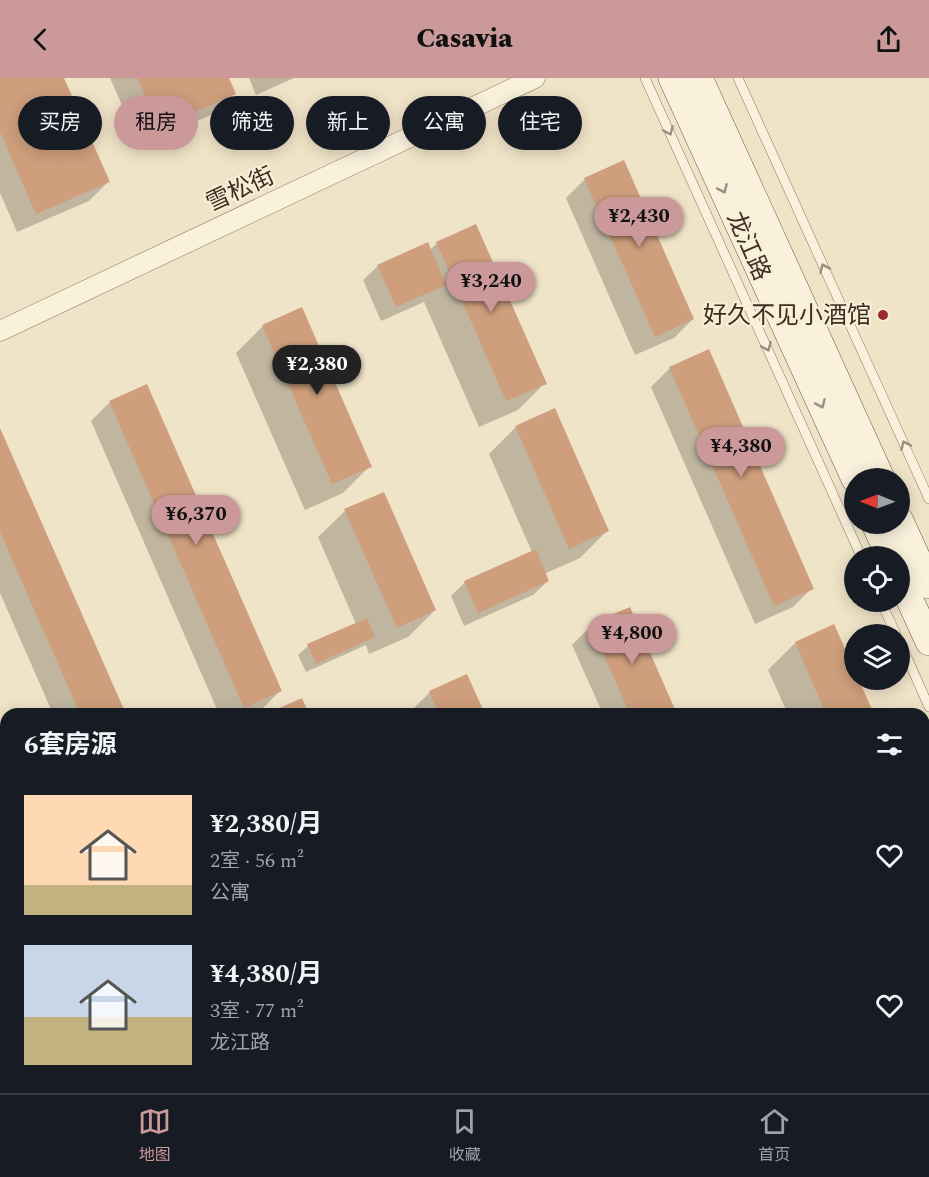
<!DOCTYPE html>
<html lang="zh">
<meta charset="utf-8">
<style>
:root{--surface:#171b24;--page:#242831;--text:#f1f3f6;--muted:#9ea1a6;--line:#363941;--accent:#cc999b}
body{margin:0;font-family:Spectral,"Noto Sans SC",serif;background:var(--page);color:var(--text);height:100vh;display:flex;flex-direction:column;font-size:22px;white-space:nowrap}
*{box-sizing:border-box;margin:0}
p{font-size:20px;color:var(--muted)}
.icon{flex:none;width:33px;height:33px;fill:none;stroke:currentColor;stroke-width:2;stroke-linecap:round;stroke-linejoin:round}
.map{position:relative;flex:1;overflow:hidden}
.sheet{position:absolute;left:0px;top:630px;width:930px;height:386px;display:flex;flex-direction:column;background:var(--surface);border-radius:18px 18px 0 0;box-shadow:0 3px 15px #0003}
.sheet>*{flex:none}
.guide{position:absolute;left:18px;top:18px;width:600px;height:54px;display:flex;gap:12px}
.needle{width:39px;rotate:271deg}
.buttons{position:absolute;left:844px;top:390px;display:grid;gap:12px}
.buttons a{display:grid;place-items:center;width:66px;height:66px;border-radius:50%;background:var(--surface);box-shadow:0 3px 15px #0003;font-size:30px}
.price{position:absolute;translate:-50% -51px;padding:0 14px;border-radius:21px;background:var(--accent);color:#111;font-size:20px;line-height:39px;filter:drop-shadow(0 2px 3px #0008)}
.price::after{content:'';position:absolute;left:50%;top:36px;width:18px;height:14px;margin-left:-9px;background:inherit;clip-path:polygon(0 0,100% 0,50% 100%)}
.price.selected{background:#222;color:#fff}
ul{padding:0;list-style:none}
li{display:flex;align-items:center;gap:18px;height:150px;padding:0 24px}
li span{display:grid;place-items:center;flex:none;width:168px;height:120px;border-radius:0px;color:#555}
li>.icon{margin-inline-start:auto}
span .icon{width:72px;height:72px;fill:#fffc;stroke-width:1}
li b{font-size:26px}
h2{display:flex;justify-content:space-between;align-items:center;height:72px;padding:0 24px;font-size:26px}
.chip{padding:0 21px;border-radius:27px;background:var(--surface);box-shadow:0 3px 15px #0003;font-size:21px;line-height:54px}
.chip.selected{background:var(--accent);color:#111}
header{display:flex;justify-content:space-between;align-items:center;height:78px;padding:0 24px;background:var(--accent);color:#111;font-size:27px;font-weight:800}
.tab-bar{display:flex;justify-content:space-around;align-items:center;height:84px;border-top:2px solid var(--line);background:var(--surface);font-size:16px;color:var(--muted)}
.tab-bar a{display:grid;justify-items:center;gap:3px}
.tab-bar .selected{color:var(--accent)}
.map>svg:first-child{display:block}
.shadow{fill:#0003}
.building{fill:#cf9f7d}
.lines{fill:none;stroke-linecap:round;stroke-linejoin:round}
.lane-casing{stroke:#8d765c;stroke-width:10}
.street-casing{stroke:#8d765c;stroke-width:21}
.secondary-casing{stroke:#6f573f;stroke-width:28}
.lane{stroke:#faf1dc;stroke-width:9}
.street{stroke:#faf1dc;stroke-width:20}
.secondary{stroke:#faf1dc;stroke-width:27}
.oneway{stroke:#9c907e}
.poi-dot{fill:#9e2a2b;stroke:#f7eed8;stroke-width:2}
.labels{text-anchor:middle;stroke-width:4.5;stroke-linejoin:round;paint-order:stroke}
.street-label{font-size:24px;fill:#3d2e20;stroke:#f7eed8}
.poi-label{font-size:24px;fill:#3d2e20;stroke:#f7eed8;text-anchor:end}
</style>
<header><svg class="icon" aria-label="back" viewBox="0 0 24 24"><path d="M15 5l-7 7 7 7"/></svg>Casavia<svg class="icon" aria-label="share" viewBox="0 0 24 24"><path d="M12 15V3M7 8l5-5 5 5M5 13v7h14v-7"/></svg></header>
<div class="map">
<svg width="929" height="1015" viewBox="0 0 929 1015">
<rect width="100%" height="100%" fill="#f0e4c8"/>
<g class="shadow">
<polygon points="0,0 62,0 108,104 89,123 17,154 0,115"/>
<polygon points="110,0 227,0 234,16 215,35 140,68"/>
<polygon points="249,0 294,0 256,17"/>
<polygon points="585,101 693,241 674,260 635,277 566,120"/>
<polygon points="437,165 545,305 518,332 479,349 424,224 381,243 363,202 378,188 430,172"/>
<polygon points="263,248 370,388 343,415 305,432 236,275"/>
<polygon points="670,290 812,510 793,529 755,546 651,309"/>
<polygon points="110,324 280,613 261,632 252,636 219,636 91,343"/>
<polygon points="516,349 607,453 580,480 544,496 548,503 533,517 464,548 451,518 465,504 532,474 489,376"/>
<polygon points="0,354 124,636 53,636 0,515"/>
<polygon points="345,433 435,532 408,559 369,576 366,567 306,594 298,577 308,568 356,546 318,459"/>
<polygon points="591,548 676,636 603,636 572,567"/>
<polygon points="795,565 855,596 855,602 857,602 873,636 788,636 768,592"/>
<polygon points="430,614 483,636 408,636"/>
<polygon points="929,803 929,969 924,958 924,805"/>
<polygon points="0,826 6,834 6,976 0,962"/>
<polygon points="21,1010 93,1010 93,1015 23,1015"/>
<polygon points="220,1010 284,1010 279,1015 222,1015"/>
<polygon points="443,1010 500,1010 503,1015 437,1015"/>
<polygon points="680,1010 763,1010 765,1015 682,1015"/>
</g>
<g class="building">
<polygon points="0,0 64,0 110,104 36,136 0,54"/>
<polygon points="137,0 229,0 236,16 159,50"/>
<polygon points="624,82 694,241 655,259 584,100"/>
<polygon points="476,146 547,306 506,323 436,164"/>
<polygon points="428,164 446,207 396,229 377,187"/>
<polygon points="302,229 372,389 332,406 262,247"/>
<polygon points="709,271 814,511 774,528 669,289"/>
<polygon points="147,306 282,613 244,630 109,323"/>
<polygon points="555,330 609,453 569,471 515,348"/>
<polygon points="0,350 126,636 80,636 0,454"/>
<polygon points="384,414 436,532 397,550 344,431"/>
<polygon points="536,471 549,503 478,535 464,503"/>
<polygon points="630,529 677,636 630,636 590,546"/>
<polygon points="367,540 375,559 316,586 307,566"/>
<polygon points="834,546 855,593 855,602 859,602 874,636 826,636 795,564"/>
<polygon points="467,596 485,636 439,636 429,613"/>
<polygon points="302,620 309,636 266,636"/>
<polygon points="929,801 929,882 924,871 924,803"/>
<polygon points="0,824 6,831 6,915 0,901"/>
<polygon points="48,1010 93,1010 95,1015 51,1015"/>
<polygon points="247,1010 282,1010 269,1015 249,1015"/>
<polygon points="450,1010 502,1010 504,1015 453,1015"/>
<polygon points="719,1010 764,1010 767,1015 721,1015"/>
</g>
<g class="lines">
<g class="lane-casing">
<g id="lane">
<polyline points="645,0 861,478"/>
<polyline points="738,0 929,421"/>
<polyline points="881,524 896,556"/>
<polyline points="900,564 929,629"/>
</g>
</g>
<g class="street-casing">
<polyline id="street" points="0,253 535,0"/>
</g>
<g class="secondary-casing">
<g id="secondary">
<polyline points="672,0 855,401"/>
<polyline points="699,0 881,400"/>
<polyline points="900,443 929,507"/>
<polyline points="875,446 890,478"/>
<polyline points="900,500 929,564"/>
</g>
</g>
<use href="#lane" class="lane"/>
<use href="#street" class="street"/>
<use href="#secondary" class="secondary"/>
</g>
<defs><path id="oneway-chevron" d="M-2-3.5L2.5 0L-2 3.5" fill="none" stroke-width="1.6" stroke-linecap="round" stroke-linejoin="round" transform="scale(1.5)"/></defs>
<g class="oneway">
<use href="#oneway-chevron" transform="translate(669 53) rotate(66)"/>
<use href="#oneway-chevron" transform="translate(723 111) rotate(66)"/>
<use href="#oneway-chevron" transform="translate(824 190) rotate(-114)"/>
<use href="#oneway-chevron" transform="translate(767 269) rotate(66)"/>
<use href="#oneway-chevron" transform="translate(821 326) rotate(66)"/>
<use href="#oneway-chevron" transform="translate(905 367) rotate(-114)"/>
</g>
<circle class="poi-dot" cx="883" cy="237" r="6"/>
<g class="labels">
<g class="street-label">
<text transform="translate(240 111) rotate(-25)" y="8">雪松街</text>
<text transform="translate(749 168) rotate(66)" y="8">龙江路</text>
</g>
<g class="poi-label">
<text x="871" y="245">好久不见小酒馆</text>
</g>
</g>
</svg>
<div class="buttons">
<a><svg class="needle" viewBox="-14 -14 28 28"><path d="M0-13l5 13h-10z" fill="#e53935"/><path d="M0 13l5-13h-10z" fill="#9ea1a6"/></svg></a>
<a><svg class="icon" aria-label="locate" viewBox="0 0 24 24"><circle cx="12" cy="12" r="6"/><path d="M12 2v4M12 18v4M2 12h4M18 12h4"/></svg></a>
<a><svg class="icon" aria-label="layers" viewBox="0 0 24 24"><path d="M12 4l9 5-9 5-9-5zM3 14l9 5 9-5"/></svg></a>
</div>
<b class="price" style="left:639px;top:170px">¥2,430</b>
<b class="price" style="left:491px;top:235px">¥3,240</b>
<b class="price selected" style="left:317px;top:318px">¥2,380</b>
<b class="price" style="left:741px;top:400px">¥4,380</b>
<b class="price" style="left:196px;top:468px">¥6,370</b>
<b class="price" style="left:632px;top:587px">¥4,800</b>
<div class="guide">
<a class="chip">买房</a>
<a class="chip selected">租房</a>
<a class="chip">筛选</a>
<a class="chip">新上</a>
<a class="chip">公寓</a>
<a class="chip">住宅</a>
</div>
<section class="sheet">
<h2>6套房源<svg class="icon" aria-label="filters" viewBox="0 0 24 24"><path d="M4 7h16M4 17h16"/><circle cx="9" cy="7" r="2"/><circle cx="15" cy="17" r="2"/></svg></h2>
<ul>
<li><span style="background:linear-gradient(#ffd9b3 75%,#c2b280 0)"><svg class="icon" aria-label="home" viewBox="0 0 24 24"><path d="M3 11l9-7 9 7M6 9v11h12V9"/></svg></span><div><b>¥2,380/月</b><p>2室 · 56 m²</p><p>公寓</p></div><svg class="icon" aria-label="heart" viewBox="0 0 24 24"><path d="M12 20l-8-8c-3-5 5-10 8-4 3-6 11-1 8 4z"/></svg></li>
<li><span style="background:linear-gradient(#c9d6e8 60%,#c2b280 0)"><svg class="icon" aria-label="home" viewBox="0 0 24 24"><path d="M3 11l9-7 9 7M6 9v11h12V9"/></svg></span><div><b>¥4,380/月</b><p>3室 · 77 m²</p><p>龙江路</p></div><svg class="icon" aria-label="heart" viewBox="0 0 24 24"><path d="M12 20l-8-8c-3-5 5-10 8-4 3-6 11-1 8 4z"/></svg></li>
</ul>
</section>
</div>
<nav class="tab-bar">
<a class="selected"><svg class="icon" aria-label="map" viewBox="0 0 24 24"><path d="M3 6l6-2 6 2 6-2v14l-6 2-6-2-6 2zM9 4v14M15 6v14"/></svg>地图</a>
<a><svg class="icon" aria-label="saved" viewBox="0 0 24 24"><path d="M7 4h10v16l-5-4-5 4z"/></svg>收藏</a>
<a><svg class="icon" aria-label="home" viewBox="0 0 24 24"><path d="M3 11l9-7 9 7M6 9v11h12V9"/></svg>首页</a>
</nav>
